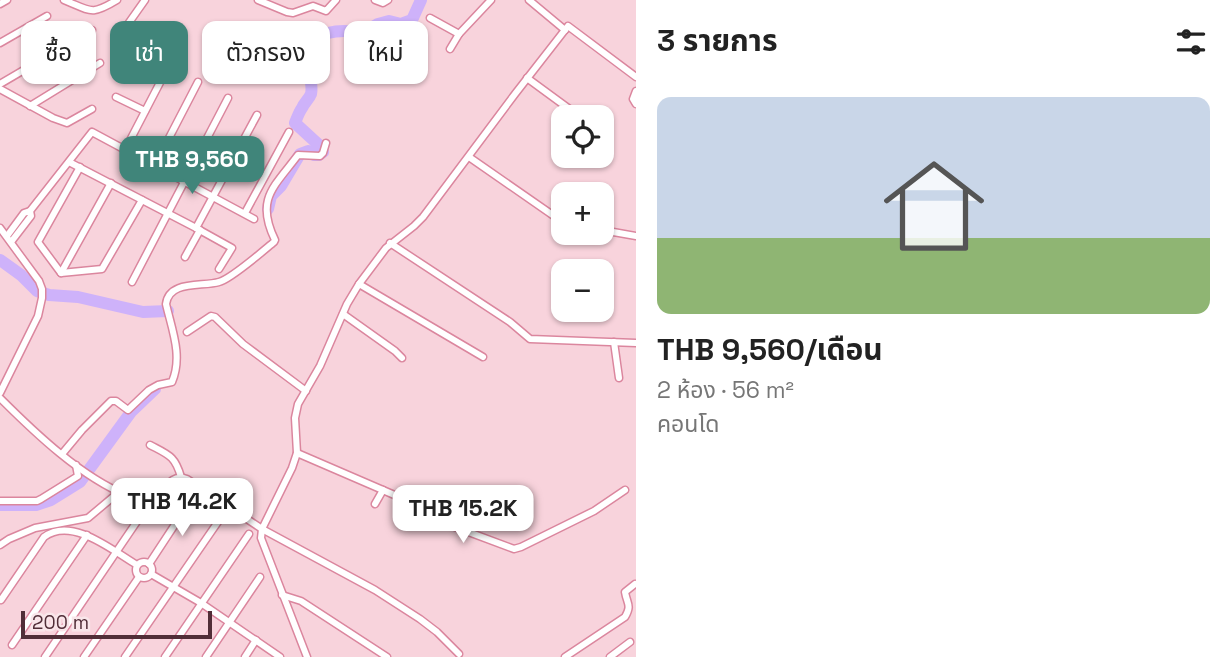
<!DOCTYPE html>
<html lang="th">
<meta charset="utf-8">
<style>
:root{--surface:#fff;--page:#f2f2f2;--text:#222;--muted:#767676;--accent:#40857a}
body{margin:0;font-family:"Space Grotesk","Noto Sans Thai",sans-serif;background:var(--page);color:var(--text);height:100vh;display:flex;flex-direction:column;font-size:26px;white-space:nowrap}
*{box-sizing:border-box;margin:0}
p{font-size:23px;color:var(--muted)}
.icon{flex:none;width:38px;height:38px;fill:none;stroke:currentColor;stroke-width:2;stroke-linecap:round;stroke-linejoin:round}
.map{position:relative;flex:1;overflow:hidden}
.side{display:flex;flex-direction:column;background:var(--surface);width:595px}
.side>*{flex:none}
.guide{position:absolute;left:21px;top:21px;width:509px;height:63px;display:flex;gap:14px}
.fabs{position:absolute;left:551px;top:105px;display:grid;gap:14px}
.fabs a{display:grid;place-items:center;width:63px;height:63px;border-radius:14px;background:var(--surface);box-shadow:0 2px 5px #0004;font-size:35px}
.scale{position:absolute;left:21px;bottom:18px;width:191px;box-sizing:border-box;padding-left:7px;border:4px solid #512e38;border-top:0;font-size:19px;line-height:24px;white-space:nowrap;color:#512e38;-webkit-text-stroke:5px #f9e6ea;paint-order:stroke}
.price{position:absolute;translate:-50% -60px;padding:0 16px;border-radius:14px;background:#fff;color:#222;font-size:23px;line-height:46px;filter:drop-shadow(0 2px 4px #0008)}
.price::after{content:'';position:absolute;left:50%;top:42px;width:21px;height:16px;margin-left:-10px;background:inherit;clip-path:polygon(0 0,100% 0,50% 100%)}
.price.current{background:var(--accent);color:#fff}
ul{padding:0;list-style:none}
li{display:grid;align-content:center;gap:14px;height:371px;padding:0 21px}
li span{display:grid;place-items:center;height:217px;border-radius:14px;color:#555}
li>.icon{margin-inline-start:auto}
span .icon{width:126px;height:126px;fill:#fffc;stroke-width:1}
li b{font-size:30px}
h2{display:flex;justify-content:space-between;align-items:center;height:84px;padding:0 21px;font-size:30px}
.chip{padding:0 24px;border-radius:14px;background:var(--surface);box-shadow:0 2px 5px #0004;font-size:24px;line-height:63px}
.chip.current{background:var(--accent);color:#fff}
main{display:flex;flex:1;min-height:0}
.map>svg:first-child{display:block}
.lines{fill:none;stroke-linecap:round;stroke-linejoin:round}
.river{stroke:#ceb2fa;stroke-width:12}
.street-casing{stroke:#db869e;stroke-width:9}
.street{stroke:#fff;stroke-width:6}
</style>
<main>
<div class="map">
<svg width="636" height="657" viewBox="0 0 636 657">
<rect width="100%" height="100%" fill="#f8d3dc"/>
<g class="lines">
<g class="river">
<path d="M268,209L271,196L281,186L300,154L308,151L314,155H319L323,152L320,146L295,123C297,118 299,112 302,108C304,103 309,99 311,94C314,80 305,69 306,57C308,29 343,29 363,33L378,24L389,21L401,24L412,20L421,0"/>
<polyline points="0,260 21,275 37,291 49,295 78,297 143,312 168,311"/>
<polyline points="0,505 36,505 51,500 80,482 131,412 155,389"/>
</g>
<g class="street-casing">
<g id="street">
<path d="M64,0C91,11 91,16 117,0"/>
<polyline points="258,0 287,12 293,13 313,6 326,11 336,0"/>
<polyline points="375,0 383,3 388,0"/>
<polyline points="529,0 565,30"/>
<polyline points="0,4 7,0"/>
<polyline points="430,18 459,34"/>
<polyline points="128,24 145,0"/>
<polyline points="0,43 47,16"/>
<polyline points="450,49 459,34 491,0"/>
<polyline points="527,78 572,111 585,117"/>
<polyline points="0,84 92,30"/>
<polyline points="0,89 53,118 67,123 92,109"/>
<polyline points="636,91 633,99 636,104"/>
<polyline points="116,97 145,111"/>
<polyline points="30,106 100,63"/>
<polyline points="125,150 167,69"/>
<polyline points="469,157 564,223"/>
<polyline points="69,162 196,228 232,248 219,269"/>
<polyline points="155,165 198,82"/>
<polyline points="80,167 38,242 61,273 102,269 142,200"/>
<polyline points="30,211 92,132 254,219"/>
<polyline points="245,213 289,132"/>
<polyline points="0,228 39,281 42,289 42,298 38,316 0,393"/>
<polyline points="196,228 257,115"/>
<polyline points="602,230 636,236"/>
<polyline points="7,236 24,213 30,211 31,216 11,242"/>
<polyline points="390,243 510,322 530,339 636,343"/>
<polyline points="185,257 200,230"/>
<polyline points="61,273 111,183"/>
<polyline points="132,282 228,98"/>
<polyline points="359,284 483,357"/>
<polyline points="343,314 395,351 402,358"/>
<polyline points="187,332 211,316 215,317 243,344 306,391"/>
<polyline points="614,342 619,378"/>
<path d="M0,398C35,433 81,477 128,496C135,499 142,503 149,502C167,499 164,472 187,479L262,529L375,590L420,619L437,632L459,654"/>
<path d="M150,445C169,455 175,456 181,477"/>
<polyline points="297,453 399,497 455,527 514,549 521,547 594,511 625,490"/>
<path d="M62,454L82,430L111,401H116L128,410L149,390L158,385L172,382C183,356 172,330 166,304C169,280 202,287 219,282C231,279 263,251 274,242L275,240C255,199 274,187 298,155L320,156L323,153L326,143"/>
<polyline points="0,501 37,501 41,499 78,476 76,465"/>
<polyline points="375,504 383,490"/>
<polyline points="0,545 9,539 35,528 88,518 119,492"/>
<circle cx="144" cy="570" r="8"/>
<polyline points="149,564 193,497"/>
<polyline points="151,574 201,603 280,657"/>
<polyline points="282,595 301,601 387,657"/>
<path d="M1,600L44,537C72,516 113,551 137,565"/>
<polyline points="12,645 87,535"/>
<polyline points="45,657 142,514"/>
<polyline points="84,657 139,577"/>
<polyline points="125,657 222,516"/>
<polyline points="165,657 249,534"/>
<polyline points="206,657 260,577"/>
<polyline points="245,657 256,640"/>
<polyline points="307,657 261,538 262,529 292,468 297,453 295,418 298,404 320,366 347,304 359,284 386,248 414,226 423,217 515,94 568,26 636,77"/>
<path d="M565,657L625,617C632,605 627,604 625,592L635,584"/>
<polyline points="610,657 630,642"/>
</g>
</g>
<use href="#street" class="street"/>
</g>
</svg>
<div class="fabs">
<a><svg class="icon" aria-label="locate" viewBox="0 0 24 24"><circle cx="12" cy="12" r="6"/><path d="M12 2v4M12 18v4M2 12h4M18 12h4"/></svg></a>
<a>+</a>
<a>−</a>
</div>
<div class="scale">200 m</div>
<b class="price current" style="left:192px;top:196px">THB 9,560</b>
<b class="price" style="left:182px;top:538px">THB 14.2K</b>
<b class="price" style="left:463px;top:545px">THB 15.2K</b>
<div class="guide">
<a class="chip">ซื้อ</a>
<a class="chip current">เช่า</a>
<a class="chip">ตัวกรอง</a>
<a class="chip">ใหม่</a>
</div>
</div>
<section class="side">
<h2>3 รายการ<svg class="icon" aria-label="filters" viewBox="0 0 24 24"><path d="M4 7h16M4 17h16"/><circle cx="9" cy="7" r="2"/><circle cx="15" cy="17" r="2"/></svg></h2>
<ul>
<li><span style="background:linear-gradient(#c9d6e8 65%,#8fb573 0)"><svg class="icon" aria-label="home" viewBox="0 0 24 24"><path d="M3 11l9-7 9 7M6 9v11h12V9"/></svg></span><div><b>THB 9,560/เดือน</b><p>2 ห้อง · 56 m²</p><p>คอนโด</p></div></li>
</ul>
</section>
</main>
